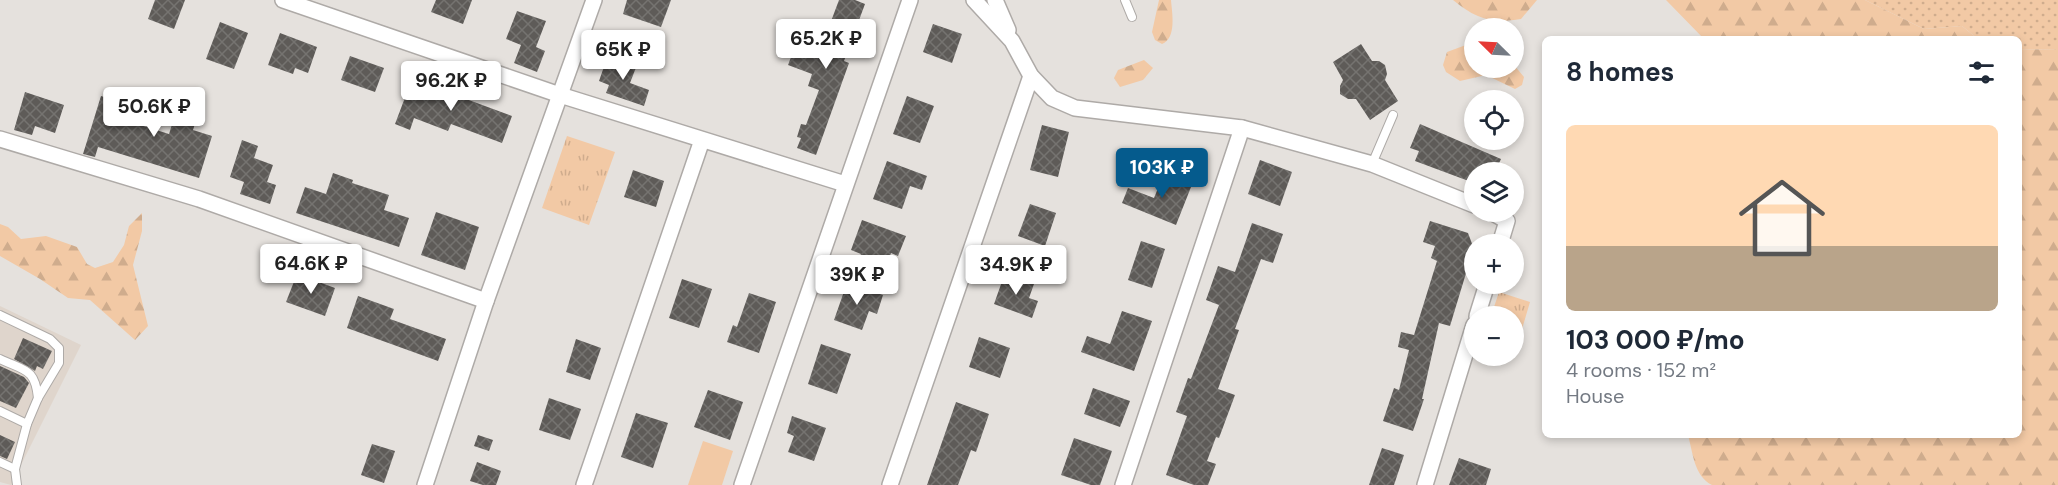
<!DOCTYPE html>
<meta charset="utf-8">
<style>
:root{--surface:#fff;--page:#f6f6f7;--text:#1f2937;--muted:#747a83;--accent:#055b8d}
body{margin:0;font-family:"DM Sans",sans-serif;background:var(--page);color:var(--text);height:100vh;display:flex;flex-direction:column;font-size:22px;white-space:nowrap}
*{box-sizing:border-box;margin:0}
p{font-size:20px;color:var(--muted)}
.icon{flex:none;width:33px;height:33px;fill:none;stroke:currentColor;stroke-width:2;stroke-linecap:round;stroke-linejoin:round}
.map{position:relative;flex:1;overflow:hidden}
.panel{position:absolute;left:1542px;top:36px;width:480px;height:402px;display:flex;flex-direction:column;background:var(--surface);border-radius:9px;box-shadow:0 3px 9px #0003}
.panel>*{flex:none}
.needle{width:39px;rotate:294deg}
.controls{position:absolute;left:1464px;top:18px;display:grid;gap:12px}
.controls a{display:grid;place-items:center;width:60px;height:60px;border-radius:50%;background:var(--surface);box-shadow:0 3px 9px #0003;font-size:30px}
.price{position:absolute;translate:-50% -51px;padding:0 14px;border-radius:6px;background:#fff;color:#222;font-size:20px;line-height:39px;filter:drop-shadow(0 2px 3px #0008)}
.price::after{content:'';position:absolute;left:50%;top:36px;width:18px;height:14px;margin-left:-9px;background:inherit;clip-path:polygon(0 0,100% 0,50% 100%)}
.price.current{background:var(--accent);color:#fff}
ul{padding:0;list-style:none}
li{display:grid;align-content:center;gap:12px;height:318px;padding:0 24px}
li span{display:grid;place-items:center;height:186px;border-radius:9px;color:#555}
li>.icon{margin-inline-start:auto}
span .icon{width:108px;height:108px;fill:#fffc;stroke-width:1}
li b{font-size:26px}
h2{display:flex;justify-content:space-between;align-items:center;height:72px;padding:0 24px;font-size:26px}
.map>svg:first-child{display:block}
.built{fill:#dfd5cc}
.grass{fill:url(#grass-dots)}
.forest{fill:url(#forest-firs)}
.park{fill:url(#park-tufts)}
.pitch{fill:#f2c9a5}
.building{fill:url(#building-cross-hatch)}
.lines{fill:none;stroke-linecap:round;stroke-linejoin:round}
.lane-casing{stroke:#aeaaa7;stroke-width:10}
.street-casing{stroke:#aeaaa7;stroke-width:18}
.lane{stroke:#fff;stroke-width:8}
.street{stroke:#fff;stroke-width:15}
</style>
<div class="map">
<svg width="2058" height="485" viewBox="0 0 2058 485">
<defs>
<pattern id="grass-dots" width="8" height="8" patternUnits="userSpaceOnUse" patternTransform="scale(1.5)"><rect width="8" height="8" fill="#f2c9a5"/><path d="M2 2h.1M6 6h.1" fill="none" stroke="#cfac8d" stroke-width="1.8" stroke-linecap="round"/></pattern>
<pattern id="forest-firs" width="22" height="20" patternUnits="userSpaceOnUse" patternTransform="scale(1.5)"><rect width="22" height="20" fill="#f2c9a5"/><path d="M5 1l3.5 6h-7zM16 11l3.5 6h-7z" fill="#cfac8d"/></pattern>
<pattern id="park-tufts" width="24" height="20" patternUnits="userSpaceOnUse" patternTransform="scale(1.5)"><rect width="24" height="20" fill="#f2c9a5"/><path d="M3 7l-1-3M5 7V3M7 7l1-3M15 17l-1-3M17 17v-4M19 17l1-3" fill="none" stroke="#cfac8d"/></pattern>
<pattern id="building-cross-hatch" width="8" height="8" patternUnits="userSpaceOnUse" patternTransform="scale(1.5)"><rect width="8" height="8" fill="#5e5b58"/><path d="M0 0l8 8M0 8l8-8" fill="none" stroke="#757370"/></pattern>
</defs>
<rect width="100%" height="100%" fill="#e5e1dd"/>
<polygon class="built" points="0,306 81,345 11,485 0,482"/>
<polygon class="grass" points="1865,0 2058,0 2058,50 2019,49 2019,39 1978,39 1962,26 1924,29"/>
<g class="forest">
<path d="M1159,0H1171C1172,13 1177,38 1162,44L1155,40L1152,32Z"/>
<path d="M1453,0H1537L1521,19C1492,24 1476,19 1453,0Z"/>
<polygon points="1666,0 1865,0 1924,29 1962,26 1978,39 1704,39"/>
<polygon points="1474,42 1474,68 1514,68 1514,65 1524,77 1522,85 1515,89 1486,75 1460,81 1446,72 1443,65 1447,52"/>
<path d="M2019,49L2058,50V485H1712C1694,476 1693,453 1688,435H2019Z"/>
<polygon points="1144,60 1153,68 1143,80 1120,87 1114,78 1118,70"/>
<polygon points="142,213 142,231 133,265 148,326 135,340 90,300 68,298 40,279 0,256 0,224 8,227 21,239 46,236 77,247 87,264 95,268 113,262 124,245 129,226"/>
</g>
<g class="park">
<polygon points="567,136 615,152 589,225 542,208"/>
<polygon points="1499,292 1530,302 1517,346 1514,345 1514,316 1491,316"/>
</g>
<polygon class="pitch" points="703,441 733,451 722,485 688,485"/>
<g class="building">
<polygon points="155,0 185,0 174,29 148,19"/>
<polygon points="436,0 472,0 463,24 431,12"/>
<polygon points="627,0 671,0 661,27 623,14"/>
<polygon points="839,0 855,0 865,4 844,61 849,63 816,155 797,148 801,138 797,137 801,124 806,125 819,90 808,86 812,74 788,65 798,39 821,48"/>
<polygon points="517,11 546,21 536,47 545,51 537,72 514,63 521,45 506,39"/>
<polygon points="220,22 248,33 234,69 206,59"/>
<polygon points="933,24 962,34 952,63 923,52"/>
<polygon points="280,33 317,47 308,73 295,68 293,74 268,65"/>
<polygon points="1361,44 1372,61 1379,61 1385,65 1387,74 1385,80 1398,101 1370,120 1356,99 1348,99 1340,94 1340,86 1343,80 1333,62"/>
<polygon points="608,55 637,65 630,83 649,90 644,106 606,93 609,85 599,81"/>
<polygon points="350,56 384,68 375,92 341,80"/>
<polygon points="412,79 512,116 502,143 451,124 448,131 414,118 410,130 395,124"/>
<polygon points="183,90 204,96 193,130 212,136 199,178 98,147 95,157 83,154 101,96 113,100 108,115 169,134"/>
<polygon points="25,92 64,105 55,133 35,126 32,135 14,130"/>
<polygon points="907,96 934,106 920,143 893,134"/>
<polygon points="1420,124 1501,159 1495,172 1474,172 1474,183 1415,161 1419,151 1410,148"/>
<polygon points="1042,125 1069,132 1058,177 1030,170"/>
<polygon points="242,140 258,146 254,158 273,165 267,182 276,185 270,204 240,194 244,182 230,177"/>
<polygon points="1260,160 1292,172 1280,206 1248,194"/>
<polygon points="887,161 927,176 922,190 910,186 902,209 873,199"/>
<polygon points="633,170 664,181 656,207 624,197"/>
<polygon points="1165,171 1193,182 1176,225 1122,203 1128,188 1154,198"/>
<polygon points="333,173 353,180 352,183 389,195 384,210 409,218 399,247 296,213 305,187 326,194"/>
<polygon points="1030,204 1056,213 1045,246 1018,236"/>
<polygon points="436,212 479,227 465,270 421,255"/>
<polygon points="862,220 906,236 898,256 891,253 886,268 859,258 861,254 851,250"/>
<polygon points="1430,221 1468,233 1474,249 1474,255 1469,271 1467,270 1450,326 1439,323 1422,399 1424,399 1413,431 1383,421 1394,388 1399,390 1409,350 1398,347 1401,332 1414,335 1437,261 1431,258 1435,246 1423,242"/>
<polygon points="1252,223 1283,234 1273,263 1261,259 1235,329 1239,330 1218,389 1235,395 1219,438 1216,437 1207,461 1216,464 1208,485 1194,485 1166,475 1187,416 1176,412 1188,378 1191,379 1219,305 1206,300 1218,266 1235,272"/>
<polygon points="1141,241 1165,249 1152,288 1128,280"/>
<polygon points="1005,273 1034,284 1029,298 1038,301 1032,318 994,304"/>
<polygon points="297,274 335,288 325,316 286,302"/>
<polygon points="682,279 712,289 699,328 669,318"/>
<polygon points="847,283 883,295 877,314 869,311 862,330 834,320"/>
<polygon points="749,293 776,302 759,353 727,342 733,325 737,327"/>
<polygon points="358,296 394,309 390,319 446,339 438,361 347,328"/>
<polygon points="1122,311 1152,321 1134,371 1081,352 1087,336 1110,344"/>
<polygon points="979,337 1010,348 1000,378 969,367"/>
<polygon points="23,338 52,351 43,369 37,366 35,371 14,359"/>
<polygon points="576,339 601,348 590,380 566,372"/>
<polygon points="821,344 851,354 837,394 808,384"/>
<polygon points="0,366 24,377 29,383 16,408 0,401"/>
<polygon points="1093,388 1130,401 1120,427 1084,414"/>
<polygon points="708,390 743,402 730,440 694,427"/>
<polygon points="549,398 581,409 570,440 539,430"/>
<polygon points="956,402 989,414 976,452 971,450 958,485 927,485"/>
<polygon points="636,413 668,423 653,468 621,457"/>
<polygon points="792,416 826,428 814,461 788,452 794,436 787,433"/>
<polygon points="0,435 15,442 7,459 0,456"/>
<polygon points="478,435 493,440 489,451 474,446"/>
<polygon points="1074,438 1112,451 1100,485 1091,485 1061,475"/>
<polygon points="372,444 395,451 384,483 361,475"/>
<polygon points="1382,448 1404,455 1394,485 1369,485"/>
<polygon points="1459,458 1491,469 1486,485 1449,485"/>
<polygon points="477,462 501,471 496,485 483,485 470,481"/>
</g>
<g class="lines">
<g class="lane-casing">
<g id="lane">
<polyline points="1125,0 1132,17"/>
<polyline points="1372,164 1393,115"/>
<polyline points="0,315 50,339 59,348 59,363 38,398 27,424 15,469 17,485"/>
<path d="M0,359C25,371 35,368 38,398"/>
<polyline points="0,411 27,424"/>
<polyline points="0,462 15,469"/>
</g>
</g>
<g class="street-casing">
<g id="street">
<polyline points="283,0 560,95 845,184"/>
<polyline points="974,0 1012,41 1031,76 1052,98 1075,108 1242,128 1372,164 1474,205"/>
<polyline points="995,0 1008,30"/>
<polyline points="0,139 199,199 486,301"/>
<polyline points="1491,212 1507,221 1500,244"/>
<polyline points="1477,316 1487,284"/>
<polyline points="425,485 486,301 594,0"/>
<polyline points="584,485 702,140"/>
<polyline points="742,485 910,0"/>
<polyline points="890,485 1031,76"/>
<polyline points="1123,485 1242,128"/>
<polyline points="1425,485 1474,325"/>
</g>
</g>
<use href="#lane" class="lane"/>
<use href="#street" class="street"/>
</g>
</svg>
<div class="controls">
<a><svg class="needle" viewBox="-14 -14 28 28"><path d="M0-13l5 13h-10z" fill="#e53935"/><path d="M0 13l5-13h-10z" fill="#747a83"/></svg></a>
<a><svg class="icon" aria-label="locate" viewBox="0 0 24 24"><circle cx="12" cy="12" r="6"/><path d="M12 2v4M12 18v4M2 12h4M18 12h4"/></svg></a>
<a><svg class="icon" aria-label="layers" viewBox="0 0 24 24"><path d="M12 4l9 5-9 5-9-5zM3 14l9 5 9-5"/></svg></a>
<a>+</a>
<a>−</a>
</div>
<b class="price" style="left:826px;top:70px">65.2K ₽</b>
<b class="price" style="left:623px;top:81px">65K ₽</b>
<b class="price" style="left:451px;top:112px">96.2K ₽</b>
<b class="price" style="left:154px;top:138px">50.6K ₽</b>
<b class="price current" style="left:1162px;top:199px">103K ₽</b>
<b class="price" style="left:311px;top:295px">64.6K ₽</b>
<b class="price" style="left:1016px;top:296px">34.9K ₽</b>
<b class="price" style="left:857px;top:306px">39K ₽</b>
<section class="panel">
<h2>8 homes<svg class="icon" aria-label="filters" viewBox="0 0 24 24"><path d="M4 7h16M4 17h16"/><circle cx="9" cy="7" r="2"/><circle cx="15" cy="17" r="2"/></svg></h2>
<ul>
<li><span style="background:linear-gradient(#ffd9b3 65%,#b9a48a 0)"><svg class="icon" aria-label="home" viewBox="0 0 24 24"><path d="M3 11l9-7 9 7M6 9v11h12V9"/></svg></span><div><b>103 000 ₽/mo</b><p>4 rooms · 152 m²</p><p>House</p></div></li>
</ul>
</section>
</div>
